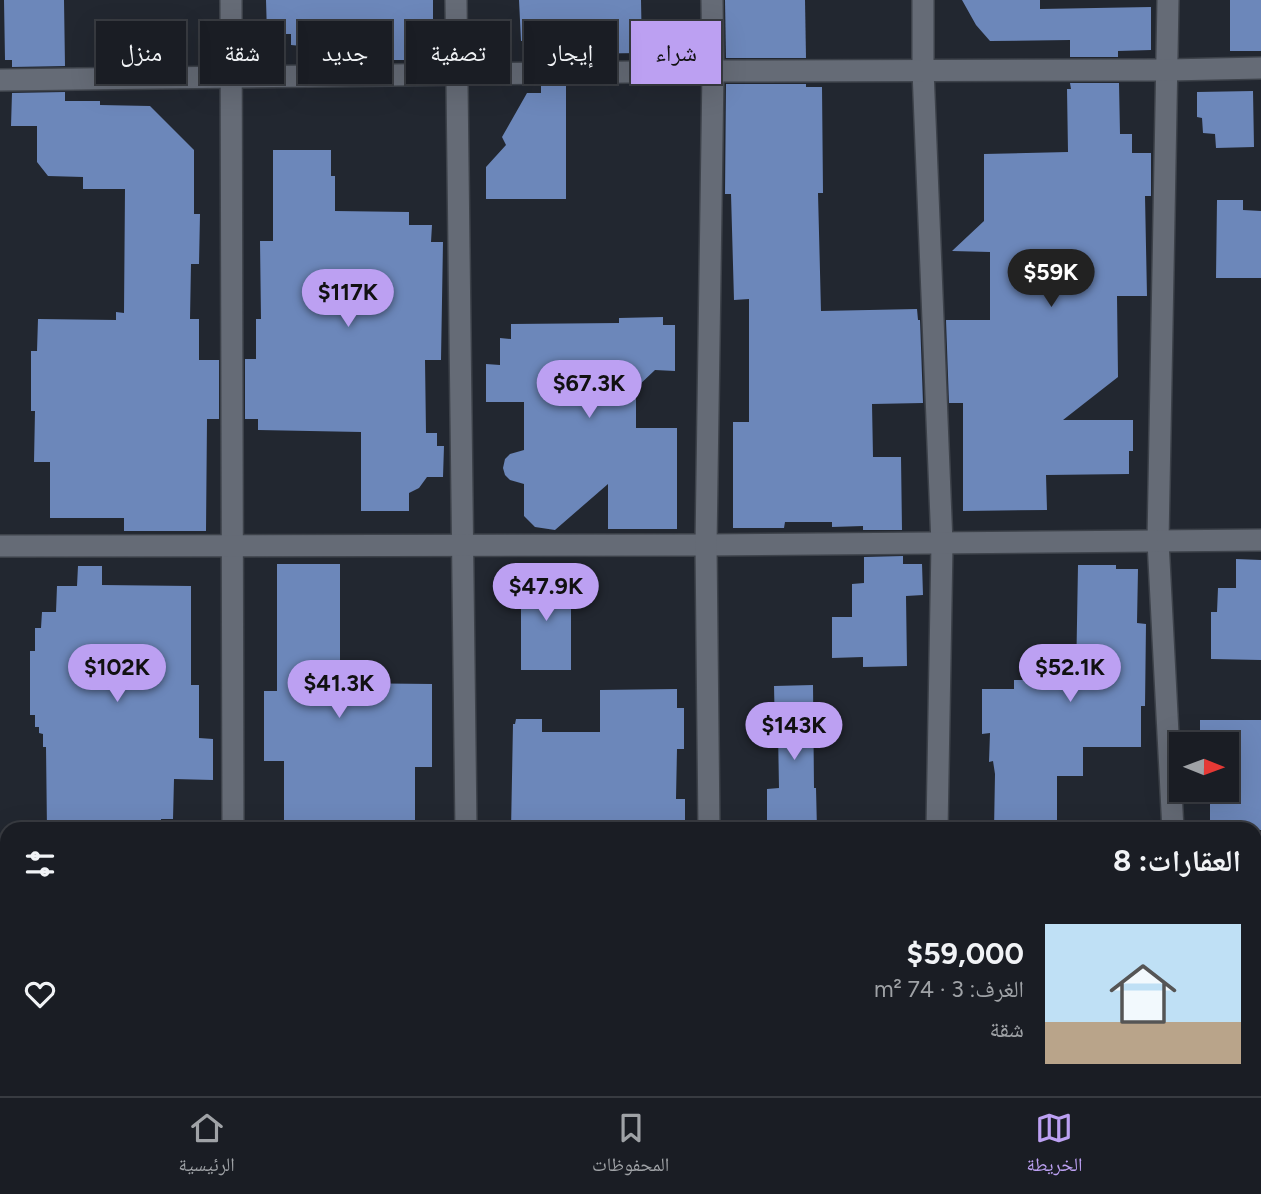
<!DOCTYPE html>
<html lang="ar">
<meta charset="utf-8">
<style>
:root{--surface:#1a1d24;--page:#23262c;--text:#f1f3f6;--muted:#9fa2a6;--line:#383b41;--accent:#bca0f2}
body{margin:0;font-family:Figtree,"Noto Naskh Arabic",sans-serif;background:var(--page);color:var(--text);direction:rtl;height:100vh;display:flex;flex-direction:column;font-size:26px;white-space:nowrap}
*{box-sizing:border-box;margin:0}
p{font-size:23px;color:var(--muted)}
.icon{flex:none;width:38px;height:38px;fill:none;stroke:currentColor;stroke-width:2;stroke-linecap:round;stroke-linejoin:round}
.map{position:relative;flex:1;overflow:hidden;direction:ltr}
.panel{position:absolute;left:0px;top:822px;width:1262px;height:275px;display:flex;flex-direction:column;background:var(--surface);border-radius:21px 21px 0 0;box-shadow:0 7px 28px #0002,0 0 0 2px var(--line);direction:rtl}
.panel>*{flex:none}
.hud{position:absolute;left:21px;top:21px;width:700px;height:63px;direction:rtl;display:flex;gap:14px}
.needle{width:46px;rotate:91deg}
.buttons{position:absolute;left:1169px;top:732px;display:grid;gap:14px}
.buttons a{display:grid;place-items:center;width:70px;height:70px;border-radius:0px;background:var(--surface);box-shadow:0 7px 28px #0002,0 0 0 2px var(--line);font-size:35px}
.price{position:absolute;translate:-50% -60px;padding:0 16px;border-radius:24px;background:var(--accent);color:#111;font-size:23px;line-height:46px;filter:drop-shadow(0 2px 4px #0008)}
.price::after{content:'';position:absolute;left:50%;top:42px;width:21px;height:16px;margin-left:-10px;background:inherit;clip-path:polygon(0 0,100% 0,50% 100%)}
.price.active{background:#222;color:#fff}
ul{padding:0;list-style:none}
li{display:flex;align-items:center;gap:21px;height:175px;padding:0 21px}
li+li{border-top:2px solid var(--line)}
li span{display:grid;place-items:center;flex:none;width:196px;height:140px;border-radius:0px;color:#555}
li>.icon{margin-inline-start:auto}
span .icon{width:84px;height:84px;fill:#fffc;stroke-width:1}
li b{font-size:30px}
h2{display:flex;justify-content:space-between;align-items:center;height:84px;padding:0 21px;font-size:30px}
.tag{padding:0 24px;border-radius:0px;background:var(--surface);box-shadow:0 7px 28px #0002,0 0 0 2px var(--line);font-size:24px;line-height:63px}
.tag.active{background:var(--accent);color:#111}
.tabs{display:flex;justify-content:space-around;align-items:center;height:98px;border-top:2px solid var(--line);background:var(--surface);font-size:19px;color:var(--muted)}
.tabs a{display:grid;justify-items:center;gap:4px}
.tabs .active{color:var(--accent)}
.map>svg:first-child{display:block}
.building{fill:#6c87ba}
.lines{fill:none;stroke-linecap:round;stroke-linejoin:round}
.street-casing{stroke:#3d424a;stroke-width:24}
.street{stroke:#656b76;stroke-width:21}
</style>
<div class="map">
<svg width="1261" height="1096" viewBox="0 0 1261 1096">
<rect width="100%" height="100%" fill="#222730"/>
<g class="building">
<polygon points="4,0 64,0 65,66 12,67 12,60 5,60"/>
<polygon points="266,0 433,0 433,32 419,32 419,60 313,60 313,54 301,54 302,46 291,45 291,34 267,34"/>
<polygon points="519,0 641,0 642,53 566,54 566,60 541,60 542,40 521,41"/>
<polygon points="725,0 805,0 806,58 726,58"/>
<polygon points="962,0 1040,0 1040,9 1151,7 1151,50 1118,51 1118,57 1070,57 1070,40 990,41 976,25"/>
<rect x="1230" y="0" width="31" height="51"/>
<polygon points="1070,83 1119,83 1120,134 1132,134 1132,153 1151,153 1151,196 1145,196 1147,296 1117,296 1118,377 1063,420 1133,420 1133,451 1129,451 1129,474 1046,475 1047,510 963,511 963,403 949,403 946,320 990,320 990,252 952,251 984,221 984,154 1068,152 1067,89 1071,89"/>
<polygon points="726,84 806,84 806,87 822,87 823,193 818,193 821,311 917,309 918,320 920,320 923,403 872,404 873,457 901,457 902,530 863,530 863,526 832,527 832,522 785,522 784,528 733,528 733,422 749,422 749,299 734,300 731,194 725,194"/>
<polygon points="541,86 566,86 566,199 486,199 486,167 506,145 502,137 527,93 541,93"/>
<polygon points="1253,91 1254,147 1216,148 1215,134 1203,133 1202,118 1197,117 1197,92"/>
<polygon points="65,92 65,101 100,101 100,105 150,106 194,150 194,214 200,214 199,264 191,264 190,319 199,319 199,360 219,360 219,419 207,419 206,531 124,531 124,518 50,518 50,462 34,462 35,411 31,411 31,351 37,351 38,319 116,320 116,312 124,313 125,189 83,189 83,177 48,176 37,162 37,126 11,126 12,93"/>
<polygon points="273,150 331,150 331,176 335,176 335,211 409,212 409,225 432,225 431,242 443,242 441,360 425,360 426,433 437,433 437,446 444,446 443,477 427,477 419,488 409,493 409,511 361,511 361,432 258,430 258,419 245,419 245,359 256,359 256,319 261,319 260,241 273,241"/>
<polygon points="1217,200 1243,200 1243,210 1261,211 1261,278 1216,278"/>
<polygon points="663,317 663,325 675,325 675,371 655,370 636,388 636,428 677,428 677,529 608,529 608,484 555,530 535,527 524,516 524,484 510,480 505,475 503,468 505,459 510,454 524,450 524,402 486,402 486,364 500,365 500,338 511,339 511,324 619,323 619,318"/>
<polygon points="903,556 903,564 922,564 923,595 906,596 907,666 863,667 863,657 832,658 832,617 852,617 852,584 864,583 864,557"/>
<polygon points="1236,559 1261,560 1261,660 1211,659 1211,612 1217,612 1218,588 1236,588"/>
<polygon points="277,564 340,564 340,683 432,684 432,767 415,767 415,830 284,830 284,761 264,761 264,691 277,691"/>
<polygon points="1078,565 1116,565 1116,569 1138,569 1137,623 1146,624 1145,706 1141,706 1141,747 1083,747 1083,776 1057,776 1057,830 994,830 995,774 993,761 989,762 990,733 982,734 982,689 1014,689 1014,680 1076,680"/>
<polygon points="78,566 102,566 102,585 191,586 191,685 199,685 199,738 213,739 213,780 174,779 173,819 161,819 161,830 47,830 46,747 43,747 43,734 39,733 39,727 35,727 35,715 30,715 30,651 35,651 35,628 41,628 42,612 56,612 57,586 77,586"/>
<rect x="521" y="576" width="50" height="94"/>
<polygon points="813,685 814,788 816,788 817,830 767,830 767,789 779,788 778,732 775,732 774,686"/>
<polygon points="677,689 677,708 684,708 684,749 677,749 676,799 685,799 685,830 511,830 513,724 515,724 516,719 542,719 542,732 600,732 600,690"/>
<polygon points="1200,720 1261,720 1261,830 1222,830 1210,821 1210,789 1227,789 1227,744 1200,744"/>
</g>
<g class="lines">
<g class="street-casing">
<g id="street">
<polyline points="231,0 233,830"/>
<polyline points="456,0 466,830"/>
<polyline points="923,0 923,70 942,544 937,830"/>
<polyline points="1168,0 1158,541 1173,830"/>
<polyline points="0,80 713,71 1169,70 1261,68"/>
<polyline points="0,546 706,545 1261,540"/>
<polyline points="709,830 706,545 713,71 712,0"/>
<polyline points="1255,907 1261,907"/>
<polyline points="235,1090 235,1096"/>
<polyline points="470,1090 470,1096"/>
<polyline points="711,1090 711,1096"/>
<polyline points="933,1096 933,1090"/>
<polyline points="1177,1096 1177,1090"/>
</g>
</g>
<use href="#street" class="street"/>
</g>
</svg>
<div class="buttons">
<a><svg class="needle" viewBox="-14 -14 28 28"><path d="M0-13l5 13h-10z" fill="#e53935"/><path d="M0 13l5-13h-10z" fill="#9fa2a6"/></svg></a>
</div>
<b class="price active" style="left:1051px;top:309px">$59K</b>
<b class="price" style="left:348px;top:329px">$117K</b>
<b class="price" style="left:589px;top:420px">$67.3K</b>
<b class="price" style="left:546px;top:623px">$47.9K</b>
<b class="price" style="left:117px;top:704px">$102K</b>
<b class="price" style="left:1070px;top:704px">$52.1K</b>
<b class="price" style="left:339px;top:720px">$41.3K</b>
<b class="price" style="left:794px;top:762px">$143K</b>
<div class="hud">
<a class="tag active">شراء</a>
<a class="tag">إيجار</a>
<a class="tag">تصفية</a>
<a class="tag">جديد</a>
<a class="tag">شقة</a>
<a class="tag">منزل</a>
</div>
<section class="panel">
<h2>العقارات: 8<svg class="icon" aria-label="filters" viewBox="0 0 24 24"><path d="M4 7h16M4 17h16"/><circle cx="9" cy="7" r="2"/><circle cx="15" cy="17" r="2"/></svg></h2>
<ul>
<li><span style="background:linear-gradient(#bfe0f5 70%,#b9a48a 0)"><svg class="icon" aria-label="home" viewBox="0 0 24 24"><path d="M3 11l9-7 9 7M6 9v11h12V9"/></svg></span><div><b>$59,000</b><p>الغرف: 3 · 74 m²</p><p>شقة</p></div><svg class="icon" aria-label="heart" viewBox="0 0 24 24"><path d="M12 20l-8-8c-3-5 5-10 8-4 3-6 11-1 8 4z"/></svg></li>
</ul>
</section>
</div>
<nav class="tabs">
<a class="active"><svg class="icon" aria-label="map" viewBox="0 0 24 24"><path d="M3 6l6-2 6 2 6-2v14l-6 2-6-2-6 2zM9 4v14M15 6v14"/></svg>الخريطة</a>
<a><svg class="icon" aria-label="saved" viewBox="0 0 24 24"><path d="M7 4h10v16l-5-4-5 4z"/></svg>المحفوظات</a>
<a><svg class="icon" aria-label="home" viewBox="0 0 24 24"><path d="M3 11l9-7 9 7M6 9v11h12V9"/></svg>الرئيسية</a>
</nav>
